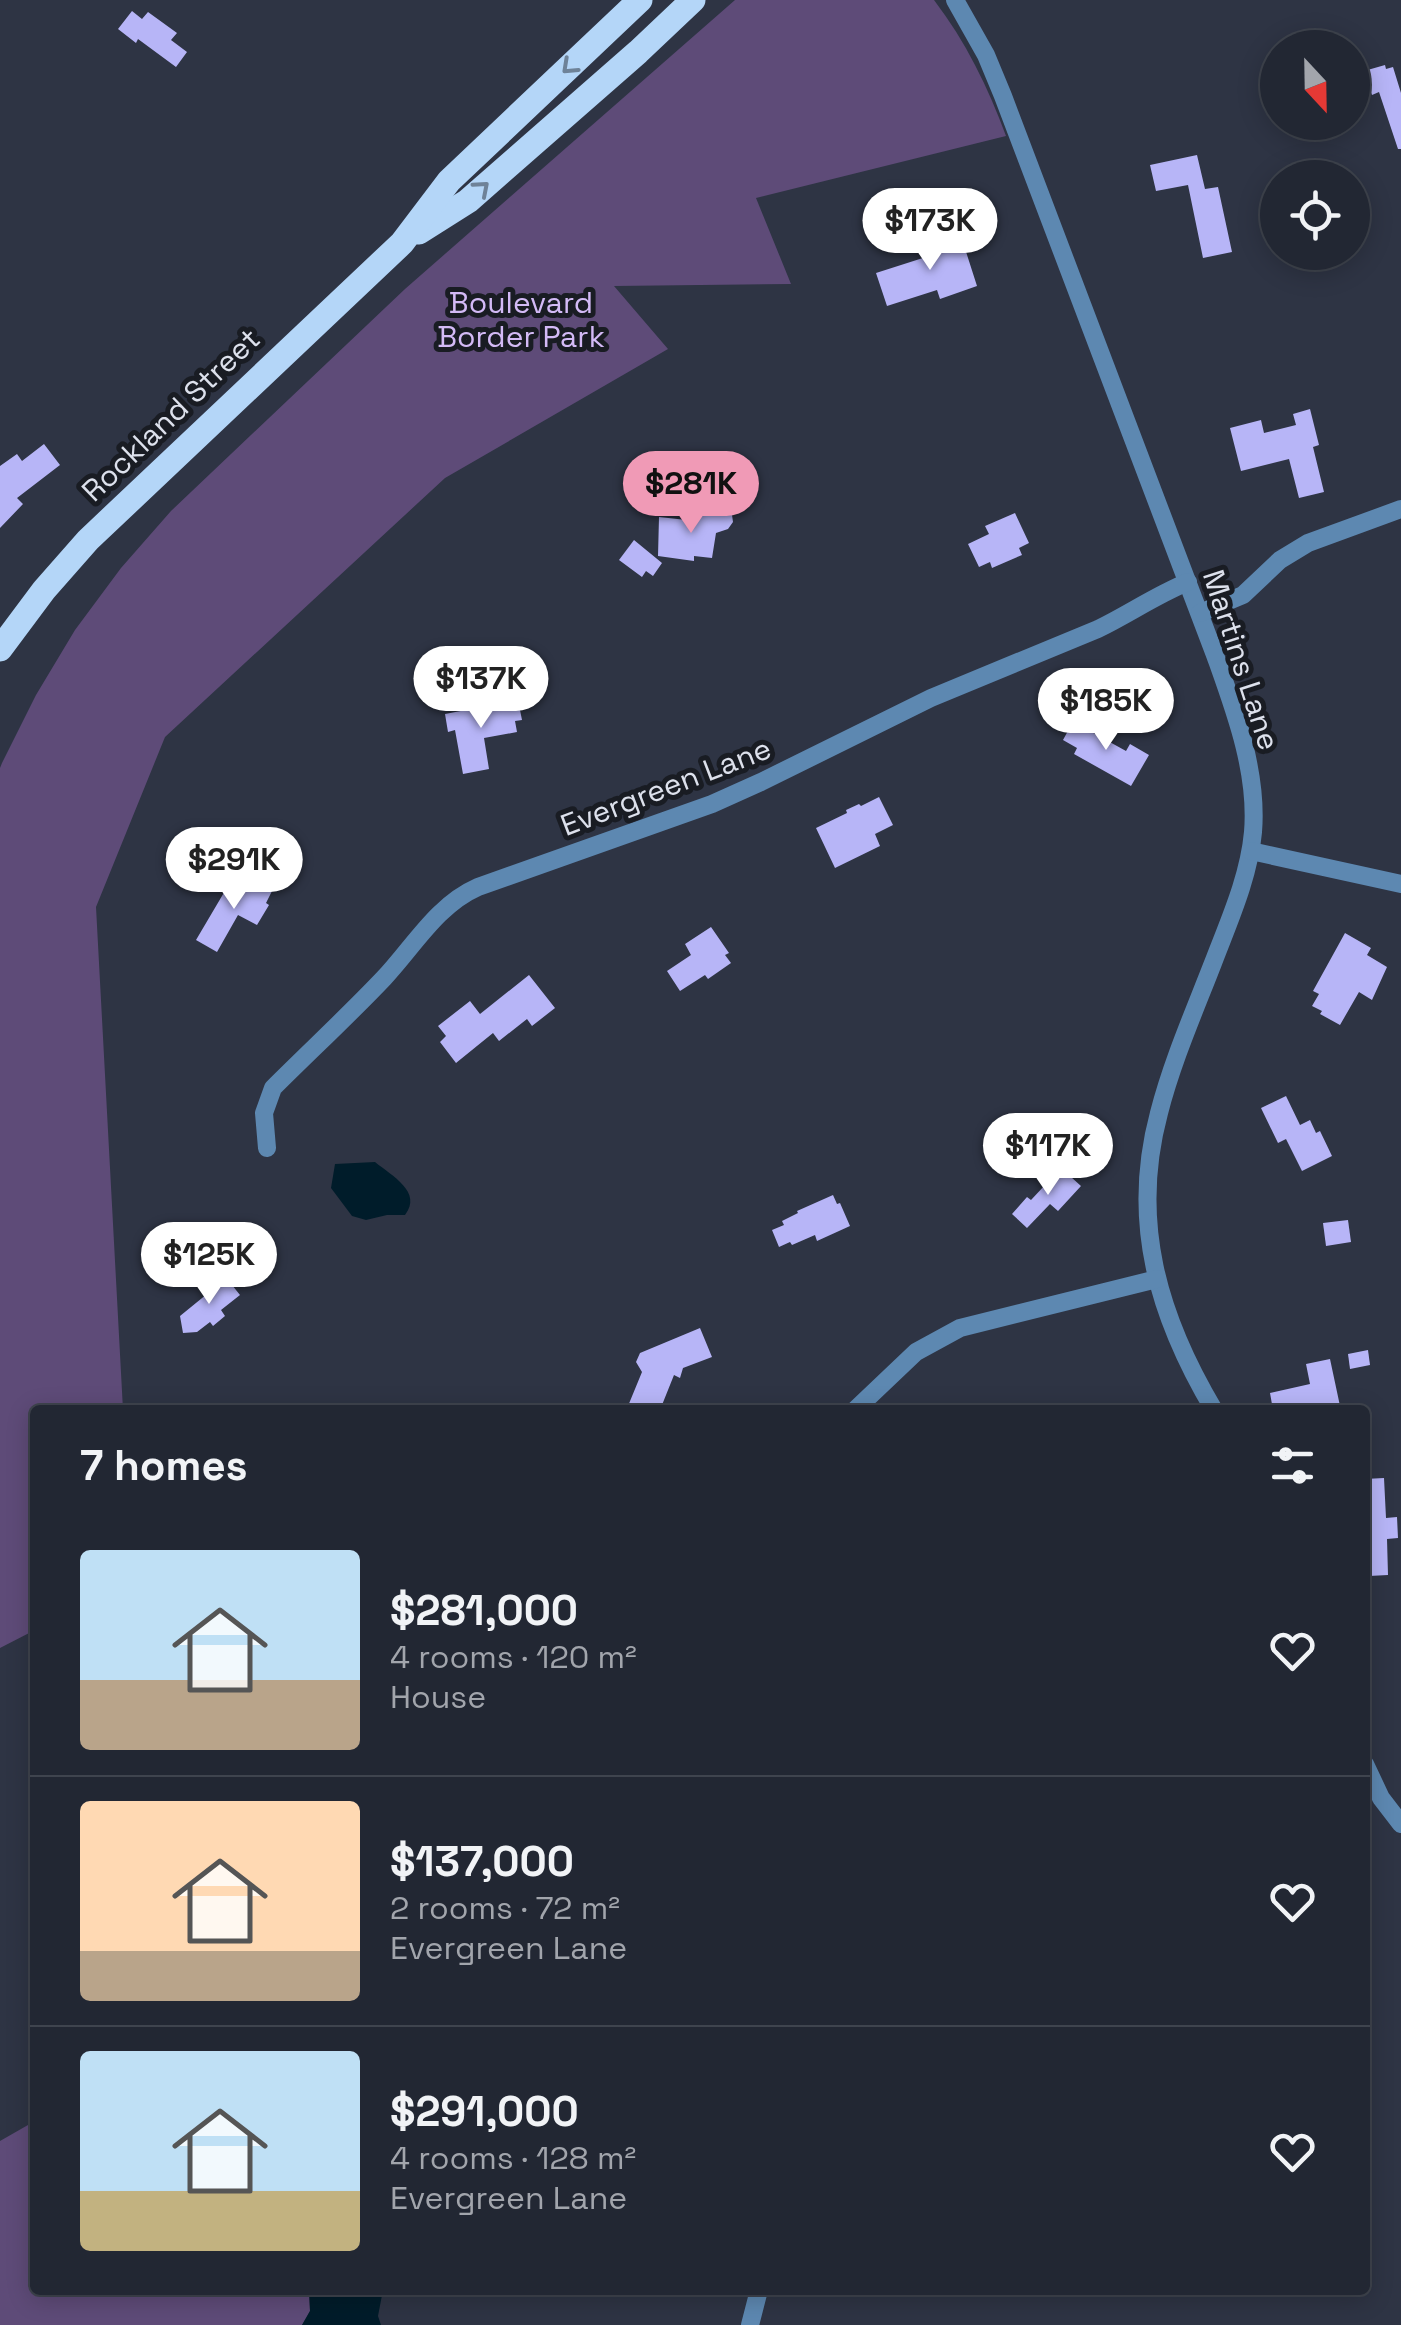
<!DOCTYPE html>
<meta charset="utf-8">
<style>
:root{--surface:#222733;--page:#2a2f3b;--text:#f1f3f6;--muted:#a2a5ac;--line:#3f444e;--accent:#f09ab6}
body{margin:0;font-family:"Space Grotesk",sans-serif;background:var(--page);color:var(--text);height:100vh;display:flex;flex-direction:column;font-size:38px;white-space:nowrap}
*{box-sizing:border-box;margin:0}
p{font-size:32px;color:var(--muted)}
.icon{flex:none;width:55px;height:55px;fill:none;stroke:currentColor;stroke-width:2;stroke-linecap:round;stroke-linejoin:round}
.map{position:relative;flex:1;overflow:hidden}
.side{position:absolute;left:30px;top:1405px;width:1340px;height:890px;display:flex;flex-direction:column;background:var(--surface);border-radius:10px;box-shadow:0 5px 25px #0003,0 0 0 2px var(--line)}
.side>*{flex:none}
.needle{width:65px;rotate:158deg}
.fabs{position:absolute;left:1260px;top:30px;display:grid;gap:20px}
.fabs a{display:grid;place-items:center;width:110px;height:110px;border-radius:50%;background:var(--surface);box-shadow:0 5px 25px #0003,0 0 0 2px var(--line);font-size:50px}
.price{position:absolute;translate:-50% -85px;padding:0 22px;border-radius:35px;background:#fff;color:#222;font-size:32px;line-height:65px;filter:drop-shadow(0 2px 5px #0008)}
.price::after{content:'';position:absolute;left:50%;top:60px;width:30px;height:22px;margin-left:-15px;background:inherit;clip-path:polygon(0 0,100% 0,50% 100%)}
.price.current{background:var(--accent);color:#111}
ul{padding:0;list-style:none}
li{display:flex;align-items:center;gap:30px;height:250px;padding:0 50px}
li+li{border-top:2px solid var(--line)}
li span{display:grid;place-items:center;flex:none;width:280px;height:200px;border-radius:10px;color:#555}
li>.icon{margin-inline-start:auto}
span .icon{width:120px;height:120px;fill:#fffc;stroke-width:1}
li b{font-size:42px}
h2{display:flex;justify-content:space-between;align-items:center;height:120px;padding:0 50px;font-size:42px}
.map>svg:first-child{display:block}
.green{fill:#5e4b78}
.water{fill:#001c2a}
.building{fill:#b7b5f7}
.lines{fill:none;stroke-linecap:round;stroke-linejoin:round}
.minor{stroke:#5d88b1;stroke-width:18}
.primary{stroke:#b4d6f8;stroke-width:25}
.oneway{stroke:#6e8298}
.labels{text-anchor:middle;stroke-width:10;stroke-linejoin:round;paint-order:stroke}
.park-label{font-size:30px;fill:#d3baf6;stroke:#191c23}
.street-label{font-size:30px;fill:#dde1ec;stroke:#191c23}
</style>
<div class="map">
<svg width="1401" height="2325" viewBox="0 0 1401 2325">
<rect width="100%" height="100%" fill="#2e3444"/>
<g class="green">
<path d="M735,0H934C966,42 988,87 1006,136L756,198L791,284L614,286L668,349L445,478L165,737L96,907L123,1410H35V1630L0,1648V768L2,763L36,695L75,630L121,568L171,511L405,289Z"/>
<polygon points="35,2121 35,2290 309,2290 310,2311 302,2325 0,2325 0,2141"/>
</g>
<g class="water">
<path d="M375,1162C392,1176 423,1192 405,1215H387L366,1220L352,1216L331,1188L335,1164Z"/>
<polygon points="309,2290 383,2290 378,2316 381,2325 302,2325 310,2311"/>
</g>
<g class="building">
<polygon points="132,11 142,19 148,12 177,33 171,40 187,52 176,67 138,39 136,43 118,29"/>
<polygon points="1385,65 1386,69 1393,67 1401,93 1401,149 1398,149 1379,92 1372,95 1364,71"/>
<polygon points="1197,155 1205,189 1218,187 1232,252 1203,258 1188,185 1156,191 1150,165"/>
<polygon points="960,233 977,286 940,299 937,290 887,306 876,273 926,257 922,245"/>
<polygon points="1310,409 1319,445 1313,447 1324,492 1299,498 1289,459 1241,471 1230,428 1261,420 1264,433 1296,425 1293,414"/>
<polygon points="44,444 60,465 17,498 23,504 0,528 0,466 17,454 22,461"/>
<polygon points="726,511 732,515 733,522 728,529 716,533 712,558 694,556 694,561 658,556 659,517 696,521 697,514 713,516 720,512"/>
<polygon points="1015,513 1029,543 1019,548 1022,555 992,568 990,562 979,567 968,544 989,534 985,526"/>
<polygon points="634,540 662,563 653,576 646,571 642,577 619,560"/>
<polygon points="518,700 522,720 515,721 517,732 484,738 489,769 463,774 455,730 448,732 445,714"/>
<polygon points="1075,718 1090,726 1088,730 1126,751 1130,744 1149,755 1131,786 1074,754 1077,748 1063,740"/>
<polygon points="879,797 893,825 875,834 880,846 835,868 816,828 847,813 846,810 859,804 861,806"/>
<polygon points="232,879 253,890 259,881 273,889 266,903 269,905 257,925 238,915 217,952 196,940"/>
<polygon points="711,927 729,953 725,955 731,963 708,979 705,975 680,991 667,971 691,955 685,944"/>
<polygon points="1345,933 1371,948 1367,955 1387,967 1372,1000 1359,992 1340,1025 1320,1014 1322,1011 1312,1006 1319,994 1313,991"/>
<polygon points="529,975 555,1008 532,1026 527,1019 499,1041 493,1033 456,1063 440,1042 446,1036 438,1026 470,1001 480,1014"/>
<polygon points="1286,1096 1300,1125 1310,1120 1316,1133 1320,1131 1332,1156 1302,1171 1286,1139 1278,1143 1261,1108"/>
<polygon points="1061,1168 1081,1186 1058,1211 1050,1204 1027,1228 1012,1214 1027,1197 1031,1200"/>
<polygon points="833,1195 837,1204 840,1203 850,1226 817,1241 815,1235 792,1245 790,1242 779,1247 772,1230 784,1225 782,1221 798,1213 797,1211"/>
<polygon points="1348,1220 1351,1242 1326,1246 1323,1223"/>
<polygon points="224,1275 240,1295 221,1310 225,1316 213,1326 210,1322 197,1332 183,1333 180,1316 207,1294 204,1291"/>
<polygon points="700,1328 712,1357 683,1368 680,1378 674,1375 660,1410 637,1410 628,1406 642,1372 636,1362 640,1353"/>
<polygon points="1368,1350 1370,1365 1350,1369 1348,1354"/>
<polygon points="1330,1359 1340,1406 1319,1410 1316,1410 1315,1407 1301,1410 1273,1410 1270,1393 1310,1384 1306,1364"/>
<polygon points="1384,1478 1386,1518 1397,1517 1398,1538 1387,1539 1388,1575 1369,1576 1368,1553 1365,1553 1365,1479"/>
</g>
<g class="lines">
<g class="minor">
<path d="M955,0L986,55L1003,96L1215,655C1235,711 1258,772 1253,832C1249,877 1229,921 1213,963C1194,1012 1172,1062 1159,1113C1130,1221 1158,1316 1214,1410"/>
<polyline points="1200,613 1243,595 1280,560 1308,543 1401,509"/>
<polyline points="1251,851 1401,884"/>
<path d="M267,1148L264,1113L273,1088C310,1051 348,1016 384,978C414,946 437,905 478,887L712,804L761,782L931,698L1098,629C1129,614 1156,595 1188,582"/>
<polyline points="855,1410 916,1352 960,1328 1157,1279"/>
<polyline points="1365,1764 1381,1798 1401,1824"/>
<polyline points="750,2325 759,2290"/>
</g>
<g class="primary">
<polyline points="419,232 468,201 638,52 693,0"/>
<polyline points="0,649 44,590 88,540 402,243 449,181 640,0"/>
</g>
</g>
<defs><path id="oneway-chevron" d="M-2-3.5L2.5 0L-2 3.5" fill="none" stroke-width="1.6" stroke-linecap="round" stroke-linejoin="round" transform="scale(2.5)"/></defs>
<g class="oneway">
<use href="#oneway-chevron" transform="translate(569 67) rotate(137)"/>
<use href="#oneway-chevron" transform="translate(482 188) rotate(-41)"/>
</g>
<g class="labels">
<g class="park-label">
<text x="521" y="313">Boulevard<tspan x="521" dy="34">Border Park</tspan></text>
</g>
<g class="street-label">
<text transform="translate(171 415) rotate(-44)" y="10">Rockland Street</text>
<text transform="translate(1241 660) rotate(72)" y="10">Martins Lane</text>
<text transform="translate(666 787) rotate(-21)" y="10">Evergreen Lane</text>
</g>
</g>
</svg>
<div class="fabs">
<a><svg class="needle" viewBox="-14 -14 28 28"><path d="M0-13l5 13h-10z" fill="#e53935"/><path d="M0 13l5-13h-10z" fill="#a2a5ac"/></svg></a>
<a><svg class="icon" aria-label="locate" viewBox="0 0 24 24"><circle cx="12" cy="12" r="6"/><path d="M12 2v4M12 18v4M2 12h4M18 12h4"/></svg></a>
</div>
<b class="price" style="left:930px;top:273px">$173K</b>
<b class="price current" style="left:691px;top:536px">$281K</b>
<b class="price" style="left:481px;top:731px">$137K</b>
<b class="price" style="left:1106px;top:753px">$185K</b>
<b class="price" style="left:234px;top:912px">$291K</b>
<b class="price" style="left:1048px;top:1198px">$117K</b>
<b class="price" style="left:209px;top:1307px">$125K</b>
<section class="side">
<h2>7 homes<svg class="icon" aria-label="filters" viewBox="0 0 24 24"><path d="M4 7h16M4 17h16"/><circle cx="9" cy="7" r="2"/><circle cx="15" cy="17" r="2"/></svg></h2>
<ul>
<li><span style="background:linear-gradient(#bfe0f5 65%,#b9a48a 0)"><svg class="icon" aria-label="home" viewBox="0 0 24 24"><path d="M3 11l9-7 9 7M6 9v11h12V9"/></svg></span><div><b>$281,000</b><p>4 rooms · 120 m²</p><p>House</p></div><svg class="icon" aria-label="heart" viewBox="0 0 24 24"><path d="M12 20l-8-8c-3-5 5-10 8-4 3-6 11-1 8 4z"/></svg></li>
<li><span style="background:linear-gradient(#ffd9b3 75%,#b9a48a 0)"><svg class="icon" aria-label="home" viewBox="0 0 24 24"><path d="M3 11l9-7 9 7M6 9v11h12V9"/></svg></span><div><b>$137,000</b><p>2 rooms · 72 m²</p><p>Evergreen Lane</p></div><svg class="icon" aria-label="heart" viewBox="0 0 24 24"><path d="M12 20l-8-8c-3-5 5-10 8-4 3-6 11-1 8 4z"/></svg></li>
<li><span style="background:linear-gradient(#bfe0f5 70%,#c2b280 0)"><svg class="icon" aria-label="home" viewBox="0 0 24 24"><path d="M3 11l9-7 9 7M6 9v11h12V9"/></svg></span><div><b>$291,000</b><p>4 rooms · 128 m²</p><p>Evergreen Lane</p></div><svg class="icon" aria-label="heart" viewBox="0 0 24 24"><path d="M12 20l-8-8c-3-5 5-10 8-4 3-6 11-1 8 4z"/></svg></li>
</ul>
</section>
</div>
